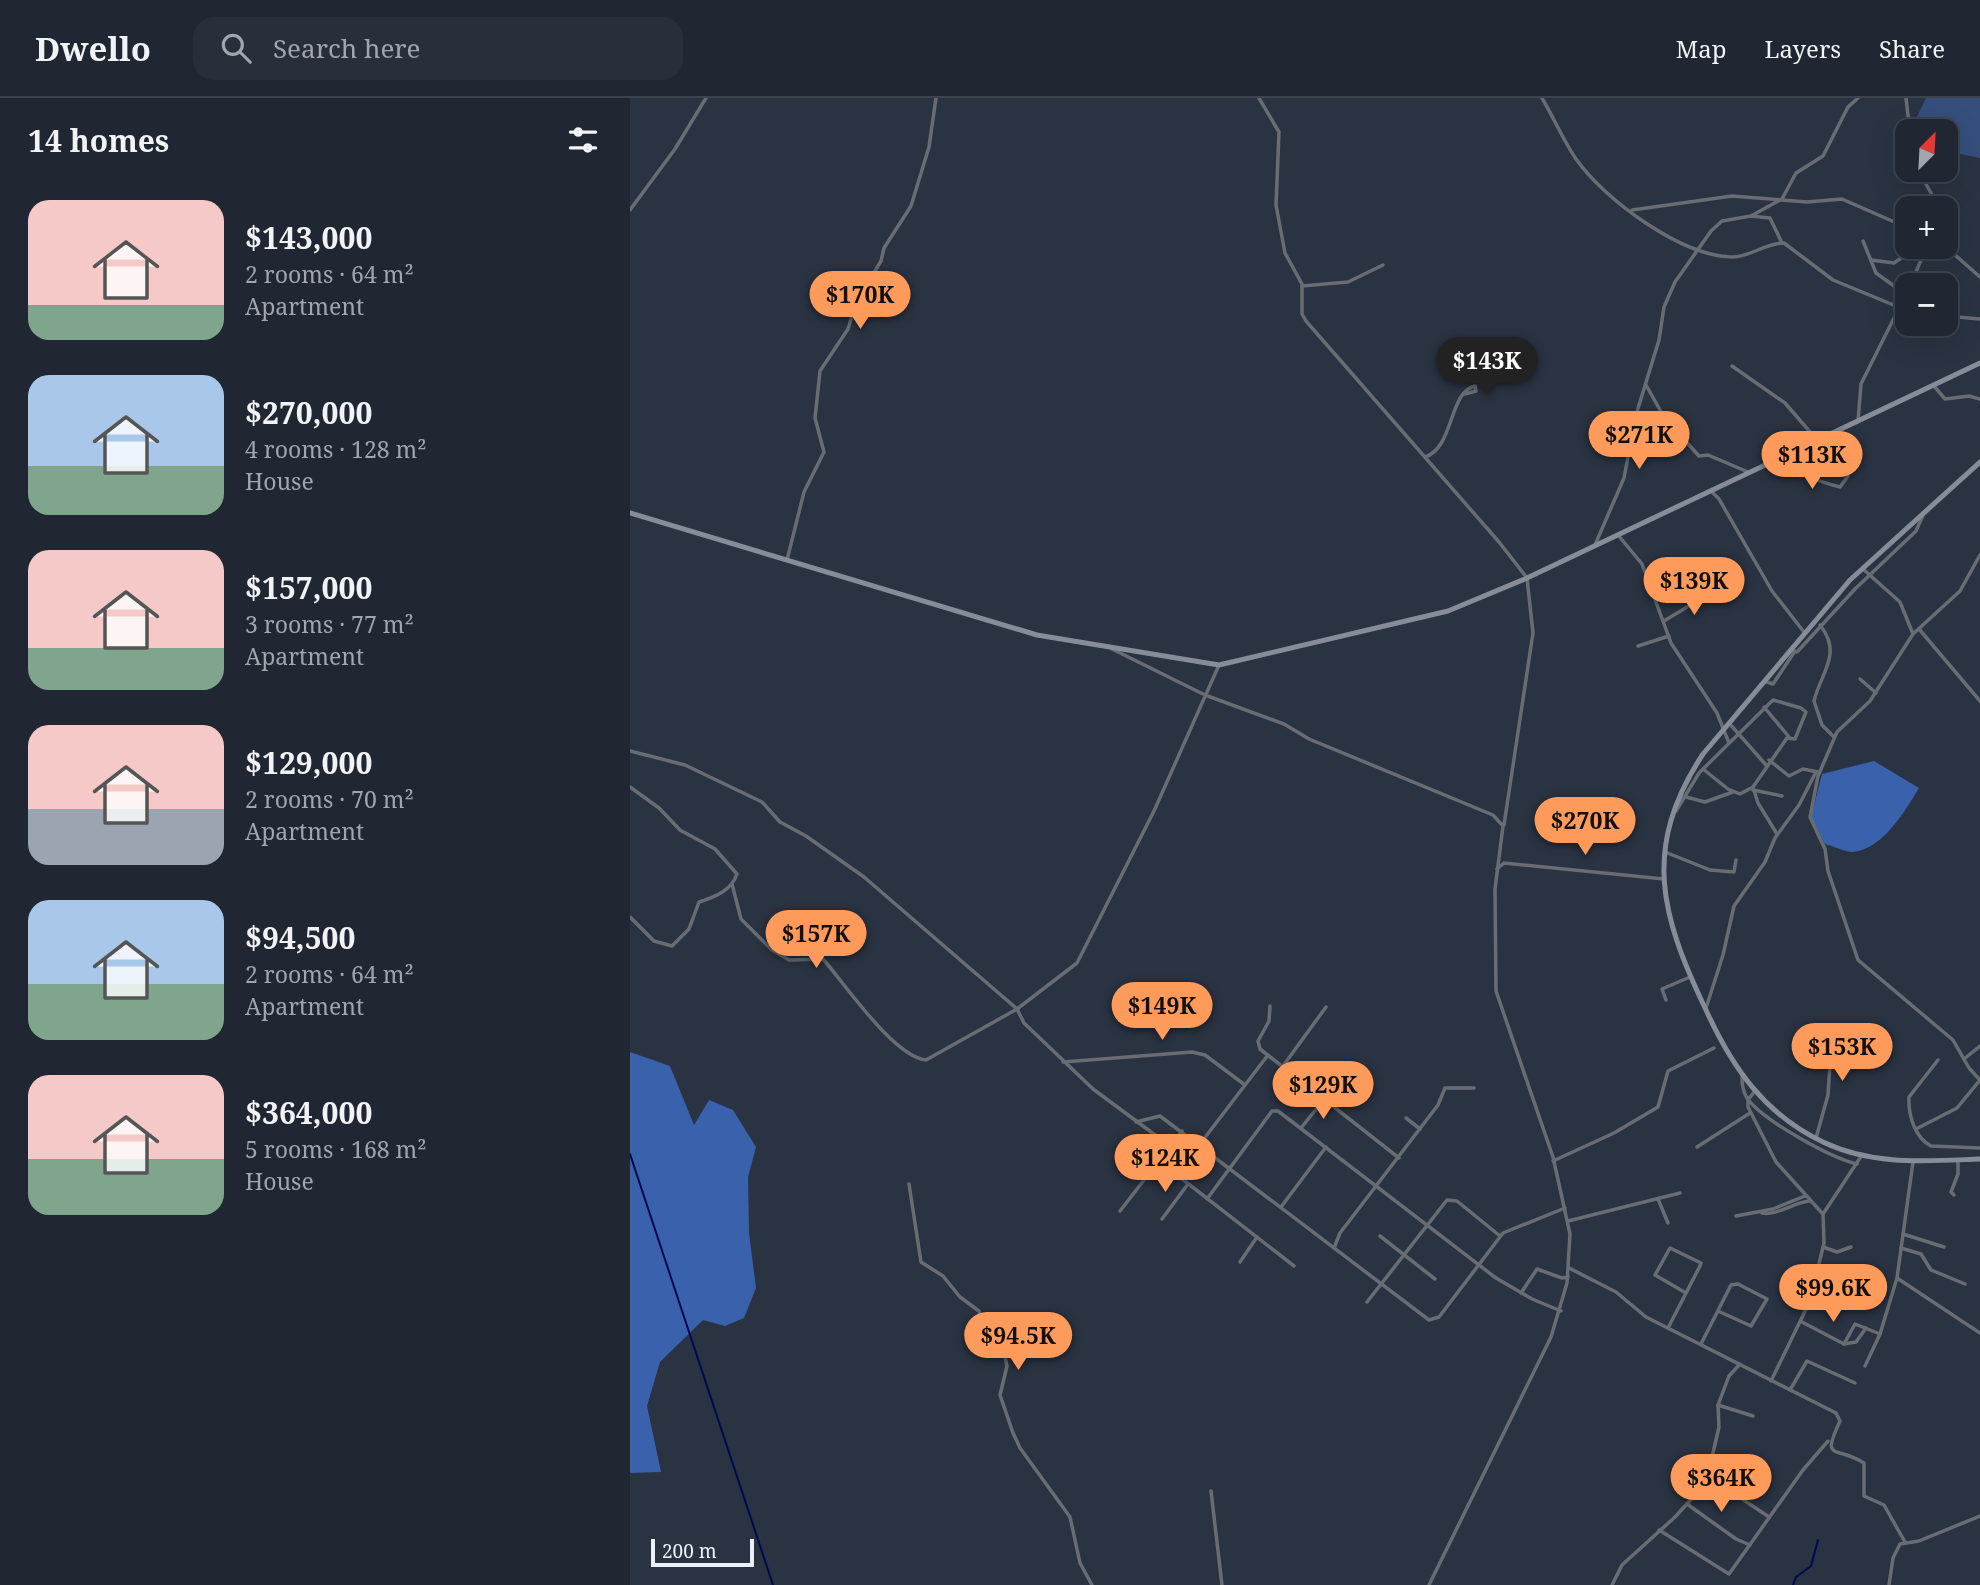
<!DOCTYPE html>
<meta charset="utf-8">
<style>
:root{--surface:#202632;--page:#282e3a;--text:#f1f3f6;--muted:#a2a5ac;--line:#3d434d;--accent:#ff9b5a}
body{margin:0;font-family:"Noto Serif",serif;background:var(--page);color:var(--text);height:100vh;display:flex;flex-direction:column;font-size:26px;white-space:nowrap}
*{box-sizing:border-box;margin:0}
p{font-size:23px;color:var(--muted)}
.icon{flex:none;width:38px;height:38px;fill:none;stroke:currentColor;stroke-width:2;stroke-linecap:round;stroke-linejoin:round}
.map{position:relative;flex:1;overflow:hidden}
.panel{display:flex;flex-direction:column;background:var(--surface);width:630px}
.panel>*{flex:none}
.needle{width:46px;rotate:24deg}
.buttons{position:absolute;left:1265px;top:21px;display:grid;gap:14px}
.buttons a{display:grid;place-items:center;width:63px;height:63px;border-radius:14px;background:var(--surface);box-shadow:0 7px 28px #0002,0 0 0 2px var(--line);font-size:35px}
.scale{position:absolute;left:21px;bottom:18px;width:103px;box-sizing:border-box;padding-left:7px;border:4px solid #ebf1fb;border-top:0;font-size:19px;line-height:24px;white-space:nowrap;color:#ebf1fb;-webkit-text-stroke:5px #2a3342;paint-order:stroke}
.price{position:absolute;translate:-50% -60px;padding:0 16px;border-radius:24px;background:var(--accent);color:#111;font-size:23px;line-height:46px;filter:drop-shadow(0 2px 4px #0008)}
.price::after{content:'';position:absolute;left:50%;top:42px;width:21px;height:16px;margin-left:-10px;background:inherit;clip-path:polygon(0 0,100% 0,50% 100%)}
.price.active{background:#222;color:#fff}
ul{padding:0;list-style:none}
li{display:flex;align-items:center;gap:21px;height:175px;padding:0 28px}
li span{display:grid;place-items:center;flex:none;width:196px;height:140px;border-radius:21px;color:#555}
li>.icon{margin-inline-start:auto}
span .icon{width:84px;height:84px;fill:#fffc;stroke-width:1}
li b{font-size:30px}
h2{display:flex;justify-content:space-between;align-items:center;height:84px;padding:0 28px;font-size:30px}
header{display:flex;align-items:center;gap:42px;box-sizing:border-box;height:98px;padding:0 35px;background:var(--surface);border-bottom:2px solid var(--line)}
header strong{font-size:33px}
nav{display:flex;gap:38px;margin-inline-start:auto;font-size:24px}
.search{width:490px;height:63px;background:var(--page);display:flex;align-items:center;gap:18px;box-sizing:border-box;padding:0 24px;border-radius:21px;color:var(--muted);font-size:26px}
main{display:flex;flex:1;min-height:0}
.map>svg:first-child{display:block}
.green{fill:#354e7b}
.forest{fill:#3961ac}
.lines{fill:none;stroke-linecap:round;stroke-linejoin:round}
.stream{stroke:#000950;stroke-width:2}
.street{stroke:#686d74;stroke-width:3.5}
.secondary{stroke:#868d99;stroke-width:5}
</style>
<header>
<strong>Dwello</strong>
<div class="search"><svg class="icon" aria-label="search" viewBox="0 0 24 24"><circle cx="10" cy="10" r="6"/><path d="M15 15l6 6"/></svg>Search here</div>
<nav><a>Map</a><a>Layers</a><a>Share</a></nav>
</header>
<main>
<section class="panel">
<h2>14 homes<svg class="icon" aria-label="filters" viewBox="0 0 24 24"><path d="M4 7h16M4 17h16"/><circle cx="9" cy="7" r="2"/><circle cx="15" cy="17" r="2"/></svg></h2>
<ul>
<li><span style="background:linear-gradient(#f6c9c9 75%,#7fa58c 0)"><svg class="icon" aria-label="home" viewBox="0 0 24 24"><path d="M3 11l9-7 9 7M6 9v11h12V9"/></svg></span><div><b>$143,000</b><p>2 rooms · 64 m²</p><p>Apartment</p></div></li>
<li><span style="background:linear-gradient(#a9c7e8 65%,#7fa58c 0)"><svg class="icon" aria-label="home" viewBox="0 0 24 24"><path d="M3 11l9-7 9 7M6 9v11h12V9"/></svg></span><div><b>$270,000</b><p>4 rooms · 128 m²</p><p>House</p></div></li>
<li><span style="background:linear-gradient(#f6c9c9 70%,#7fa58c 0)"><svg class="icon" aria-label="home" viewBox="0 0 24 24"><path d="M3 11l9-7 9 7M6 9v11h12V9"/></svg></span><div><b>$157,000</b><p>3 rooms · 77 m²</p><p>Apartment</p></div></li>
<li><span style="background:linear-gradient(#f6c9c9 60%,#9aa5b1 0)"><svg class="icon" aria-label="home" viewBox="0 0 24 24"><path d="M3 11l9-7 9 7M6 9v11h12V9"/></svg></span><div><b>$129,000</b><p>2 rooms · 70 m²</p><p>Apartment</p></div></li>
<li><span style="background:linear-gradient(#a9c7e8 60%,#7fa58c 0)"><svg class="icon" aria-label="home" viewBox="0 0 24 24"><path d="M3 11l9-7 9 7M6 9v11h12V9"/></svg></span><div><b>$94,500</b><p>2 rooms · 64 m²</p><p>Apartment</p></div></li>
<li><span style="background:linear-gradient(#f6c9c9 60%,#7fa58c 0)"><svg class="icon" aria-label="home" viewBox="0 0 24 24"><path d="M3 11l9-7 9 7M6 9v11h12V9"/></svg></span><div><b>$364,000</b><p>5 rooms · 168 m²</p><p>House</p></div></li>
</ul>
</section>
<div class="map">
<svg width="1350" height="1487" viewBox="0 0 1350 1487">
<rect width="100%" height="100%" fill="#2a3342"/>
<polygon class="green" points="1296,0 1350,0 1350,60 1316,53 1316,33 1280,33"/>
<g class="forest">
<path d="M1244,663L1289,690C1275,713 1253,751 1223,754C1215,754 1203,748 1195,746L1181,719L1192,676Z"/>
<polygon points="0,954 40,968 64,1027 79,1002 103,1012 126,1049 118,1079 119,1135 126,1190 114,1220 95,1228 73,1222 30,1264 17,1308 31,1374 0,1375"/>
</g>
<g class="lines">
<g class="stream">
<polyline points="0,1056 143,1487"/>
<polyline points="1163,1487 1166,1479 1181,1468 1188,1442"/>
</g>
<g class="street">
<polyline points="629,0 649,34 646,107 655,155 672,186 672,216 676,223 869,444 897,480 903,535 874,727"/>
<path d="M912,0C924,20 933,42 946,61C975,102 1051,158 1102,159C1120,159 1136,145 1154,145L1203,182L1278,213"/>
<polyline points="1276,0 1279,26 1273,45 1278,54"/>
<polyline points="1288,72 1301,95 1303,110"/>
<polyline points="0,112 45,51 76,0"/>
<polyline points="1002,112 1102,98 1177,104 1212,101 1278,130"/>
<polyline points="1121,118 1152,101 1166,75 1193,58 1218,9 1228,0"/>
<polyline points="1233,143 1246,175 1278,198"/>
<polyline points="1316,149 1350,179"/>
<polyline points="1241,162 1264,165 1287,149"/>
<polyline points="1280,187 1297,149"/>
<polyline points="672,188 718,184 753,167"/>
<polyline points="1316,218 1350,221"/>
<polyline points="1102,268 1155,305 1187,342"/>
<polyline points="1016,287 1034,319 1069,358 1078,357 1118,374"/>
<polyline points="1304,288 1315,301 1339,298 1350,301"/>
<polyline points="835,296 846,293 845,288"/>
<polyline points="1228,323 1231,286 1278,192"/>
<path d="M1163,354C1160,376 1194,385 1210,389L1218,378"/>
<path d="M795,359C824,350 819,293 845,288"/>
<polyline points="1081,393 1089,401 1142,493 1174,534"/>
<polyline points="988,437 1012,466 1041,545 1087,615 1099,645"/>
<polyline points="965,447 994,380 1006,317 1029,242 1034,209 1045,184 1081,133 1092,123 1121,118 1140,120 1152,145"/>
<polyline points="1350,457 1330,493 1283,536 1240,603 1207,634 1188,678 1180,719 1195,751 1198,773 1228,862 1323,942 1339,970 1350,982"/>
<polyline points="157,462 174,394 194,354 185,320 190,273 218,231 226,205 251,163 254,150 281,108 299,49 306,0"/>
<polyline points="1233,471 1270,504 1283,536"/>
<polyline points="1034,523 1062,506 1059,491 1066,486"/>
<path d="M1190,527C1213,556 1191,574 1184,603L1192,627L1204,639"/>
<polyline points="1289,531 1350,603"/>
<polyline points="1008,548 1039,538"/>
<polyline points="482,551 575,597 654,626 679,641 863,717 873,728 865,791 866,893 923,1059 940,1136 937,1185 921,1239 799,1487"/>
<polyline points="1167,554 1225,491 1286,433 1294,415"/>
<polyline points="1230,581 1246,595"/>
<polyline points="1134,583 1143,586 1165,553"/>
<polyline points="1134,609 1159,639"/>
<polyline points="1099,625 1136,667"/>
<polyline points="0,653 55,667 132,704 150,724 176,738 234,779 387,911 394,925 463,991 540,1048"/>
<polyline points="1139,662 1159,678 1173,671 1188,674"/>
<polyline points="1073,671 1098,691 1110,696 1123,689"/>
<path d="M0,689L29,710L50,732L85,751L107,776C101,793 85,799 69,804L59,831L42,848L24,843L0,819"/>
<polyline points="1123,692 1152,698"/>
<polyline points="1056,699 1075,704 1103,694"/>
<polyline points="1046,713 1069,675 1143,602 1171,610 1176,614 1165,641 1157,640 1123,689 1128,705 1147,736"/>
<polyline points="1035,754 1080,772 1104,774 1106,762"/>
<polyline points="867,771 874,765 1034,781"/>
<path d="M102,786L111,821L142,852L159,862L193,861C215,886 264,959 296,962L387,911L447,865L524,713L589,567"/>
<polyline points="1036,902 1032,891 1060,879"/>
<polyline points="640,908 639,923 628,943 630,951 769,1060"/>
<polyline points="1076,910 1093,857 1104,808 1135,764 1145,740 1169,707 1186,674"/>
<polyline points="1179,951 1198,961 1200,966 1198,997 1186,1040"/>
<polyline points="1334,961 1350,948"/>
<path d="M1308,962L1279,999C1278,1017 1285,1040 1301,1048L1350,1050"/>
<polyline points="433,964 562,954 575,957 615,987"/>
<polyline points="653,968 696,909"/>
<path d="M1112,979C1112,987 1113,994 1117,1000C1132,1022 1201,1060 1227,1066"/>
<polyline points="1124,994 1118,1002 1118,1009 1146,1064 1192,1115"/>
<polyline points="776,1020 790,1031"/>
<polyline points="506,1024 530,1018 799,1222 809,1219 873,1135 935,1110"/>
<polyline points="671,1030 695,1000"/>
<polyline points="1286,1031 1327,1010 1350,982"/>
<polyline points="570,1046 638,957"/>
<polyline points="1067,1049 1120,1015"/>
<polyline points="529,1063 664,1168"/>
<polyline points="923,1063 984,1035 1028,1009 1038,973 1084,950"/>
<polyline points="279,1086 291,1164 313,1178 330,1199 349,1213 357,1247 375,1259 377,1268 370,1297 383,1335 390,1350 440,1419 450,1465 462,1487"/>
<polyline points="1324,1097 1321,1094 1328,1076 1328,1063"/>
<polyline points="577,1101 642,1013 648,1013 866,1180 902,1201 931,1213"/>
<polyline points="1028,1101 1038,1125"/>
<polyline points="651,1109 696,1049"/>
<polyline points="490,1113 552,1033"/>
<path d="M1132,1115C1147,1118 1164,1104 1180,1103"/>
<polyline points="1106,1118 1143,1111 1175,1098"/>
<polyline points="532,1121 558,1086"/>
<polyline points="938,1123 1050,1095"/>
<polyline points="1273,1136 1314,1149"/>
<polyline points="750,1138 805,1181"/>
<polyline points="1193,1149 1207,1154 1221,1149"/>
<polyline points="704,1150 710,1135 808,1007 815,990 844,990"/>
<polyline points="1271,1150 1291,1156 1301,1172 1335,1186"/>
<polyline points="610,1164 627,1139"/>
<path d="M939,1170L986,1194L1016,1219L1206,1315L1210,1323C1191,1364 1205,1347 1234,1365V1398L1254,1407L1275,1444"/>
<polyline points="1267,1180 1350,1235"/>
<polyline points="891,1195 907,1171 932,1180 938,1179"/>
<polyline points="737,1204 817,1102 827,1103 870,1138"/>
<polyline points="1172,1224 1214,1246 1226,1244 1236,1230"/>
<polyline points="1038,1230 1070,1168 1071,1165 1040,1150 1025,1177 1056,1195"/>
<polyline points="1071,1246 1101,1187 1108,1186 1137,1201 1121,1228 1088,1213"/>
<polyline points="1214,1246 1225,1226 1250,1236"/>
<polyline points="1235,1268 1250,1236 1267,1180 1283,1064"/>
<polyline points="1141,1283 1180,1203 1194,1145 1193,1116 1232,1057"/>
<polyline points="1160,1292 1177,1263 1225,1285"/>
<polyline points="1088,1307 1123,1318"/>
<polyline points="1078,1378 1139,1419"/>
<polyline points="581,1393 592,1487"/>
<polyline points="1057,1406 1106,1441 1120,1447"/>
<polyline points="1029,1432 1099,1476 1173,1372 1198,1343"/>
<polyline points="982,1487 992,1467 1045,1419 1076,1385 1089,1329 1088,1307 1099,1278 1110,1266"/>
<polyline points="1259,1487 1263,1460 1270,1446 1289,1443 1350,1418"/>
</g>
<g class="secondary">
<path d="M1350,364L1220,482L1073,656C1011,750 1031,818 1076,912C1102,969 1134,1016 1193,1044C1243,1068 1296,1063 1350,1061"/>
<polyline points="0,415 407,537 589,567 818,513 897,480 1350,265"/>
</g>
</g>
</svg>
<div class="buttons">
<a><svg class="needle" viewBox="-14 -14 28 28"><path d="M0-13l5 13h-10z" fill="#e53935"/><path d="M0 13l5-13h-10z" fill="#a2a5ac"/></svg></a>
<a>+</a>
<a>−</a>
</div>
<div class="scale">200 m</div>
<b class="price" style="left:230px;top:233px">$170K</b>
<b class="price active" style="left:857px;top:299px">$143K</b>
<b class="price" style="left:1009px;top:373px">$271K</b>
<b class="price" style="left:1182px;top:393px">$113K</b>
<b class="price" style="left:1064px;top:519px">$139K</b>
<b class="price" style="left:955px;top:759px">$270K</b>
<b class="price" style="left:186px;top:872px">$157K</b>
<b class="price" style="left:532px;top:944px">$149K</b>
<b class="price" style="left:1212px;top:985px">$153K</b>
<b class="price" style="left:693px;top:1023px">$129K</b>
<b class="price" style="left:535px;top:1096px">$124K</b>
<b class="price" style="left:1203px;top:1226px">$99.6K</b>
<b class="price" style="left:388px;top:1274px">$94.5K</b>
<b class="price" style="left:1091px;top:1416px">$364K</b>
</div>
</main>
